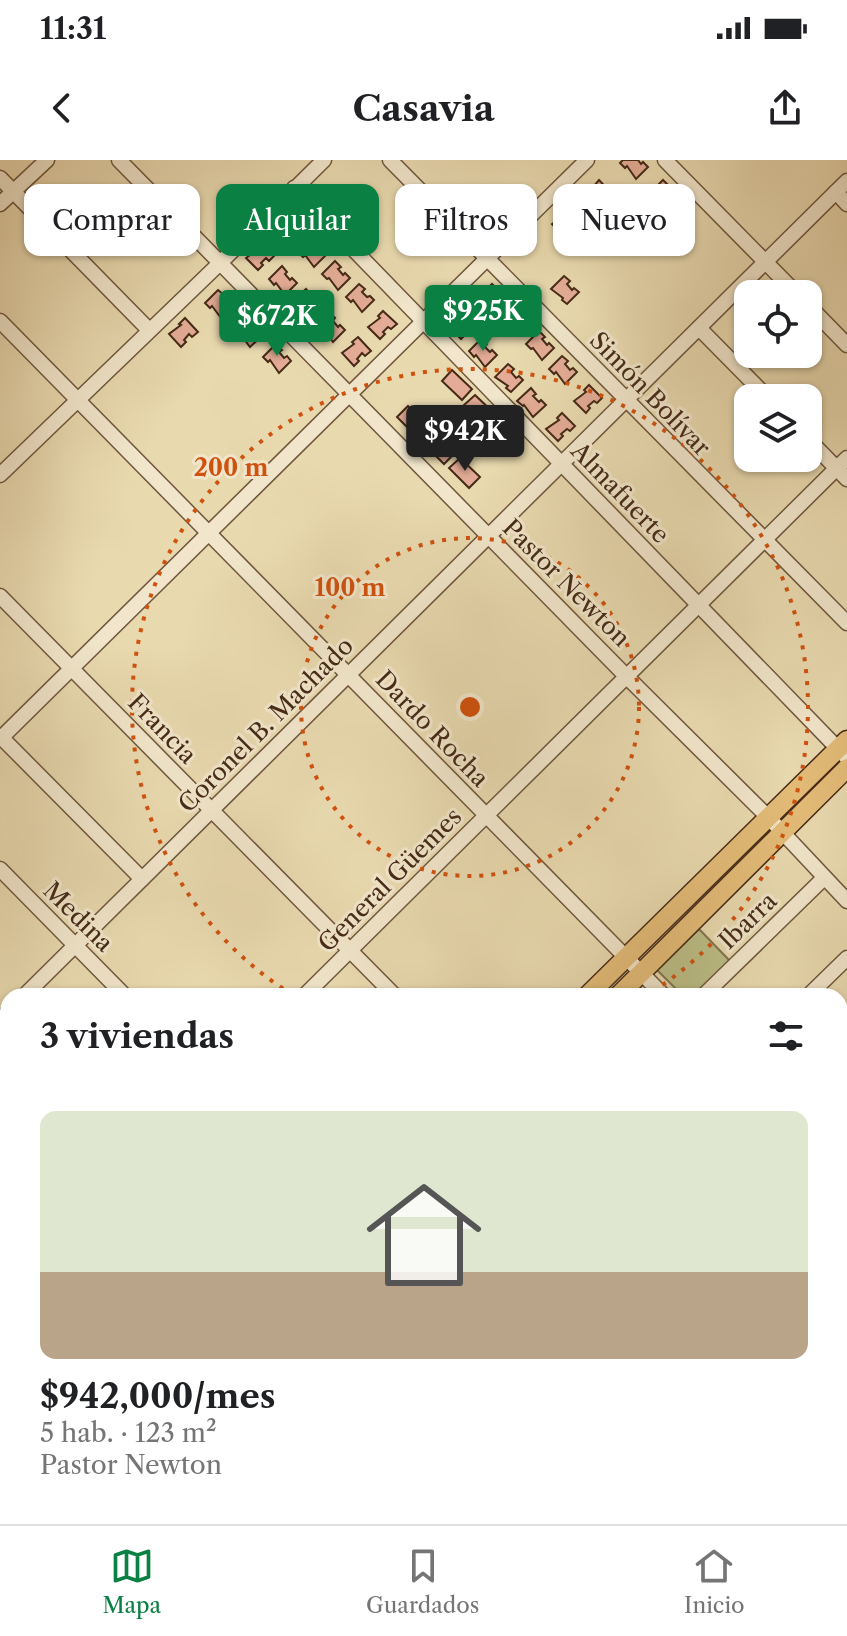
<!DOCTYPE html>
<html lang="es">
<meta charset="utf-8">
<style>
:root{--surface:#fff;--page:#f2f2f2;--text:#202124;--muted:#757577;--line:#e0e0e0;--accent:#0b8043}
body{margin:0;font-family:"Libre Caslon Text",serif;background:var(--page);color:var(--text);height:100vh;display:flex;flex-direction:column;font-size:30px;white-space:nowrap}
*{box-sizing:border-box;margin:0}
p{font-size:26px;color:var(--muted)}
.icon{flex:none;width:44px;height:44px;fill:none;stroke:currentColor;stroke-width:2;stroke-linecap:round;stroke-linejoin:round}
.map{position:relative;flex:1;overflow:hidden}
.panel{position:absolute;left:0px;top:828px;width:848px;height:536px;display:flex;flex-direction:column;background:var(--surface);border-radius:24px 24px 0 0;box-shadow:0 2px 6px #0004}
.panel>*{flex:none}
.hud{position:absolute;left:24px;top:24px;width:800px;height:72px;display:flex;gap:16px}
.controls{position:absolute;left:734px;top:120px;display:grid;gap:16px}
.controls a{display:grid;place-items:center;width:88px;height:88px;border-radius:16px;background:var(--surface);box-shadow:0 2px 6px #0004;font-size:40px}
.price{position:absolute;translate:-50% -68px;padding:0 18px;border-radius:8px;background:var(--accent);color:#fff;font-size:26px;line-height:52px;filter:drop-shadow(0 2px 4px #0008)}
.price::after{content:'';position:absolute;left:50%;top:48px;width:24px;height:18px;margin-left:-12px;background:inherit;clip-path:polygon(0 0,100% 0,50% 100%)}
.price.active{background:#222;color:#fff}
ul{padding:0;list-style:none}
li{display:grid;align-content:center;gap:16px;height:424px;padding:0 40px}
li+li{border-top:2px solid var(--line)}
li span{display:grid;place-items:center;height:248px;border-radius:16px;color:#555}
li>.icon{margin-inline-start:auto}
span .icon{width:144px;height:144px;fill:#fffc;stroke-width:1}
li b{font-size:34px}
h2{display:flex;justify-content:space-between;align-items:center;height:96px;padding:0 40px;font-size:34px}
.pill{padding:0 28px;border-radius:16px;background:var(--surface);box-shadow:0 2px 6px #0004;font-size:28px;line-height:72px}
.pill.active{background:var(--accent);color:#fff}
.status{display:flex;justify-content:space-between;align-items:center;height:56px;padding:0 40px;background:var(--surface);direction:ltr}
.status svg{height:22px;fill:currentColor}
header{display:flex;justify-content:space-between;align-items:center;height:104px;padding:0 40px;background:var(--surface);font-size:36px;font-weight:800}
.tab-bar{display:flex;justify-content:space-around;align-items:center;height:112px;border-top:2px solid var(--line);background:var(--surface);font-size:22px;color:var(--muted)}
.tab-bar a{display:grid;justify-items:center;gap:4px}
.tab-bar .active{color:var(--accent)}
.map>svg:first-child{display:block}
.green{fill:#bbbe87;stroke:#80744f;stroke-width:2}
.building{fill:#e4ac96;stroke:#462a17;stroke-width:2}
.lines{fill:none;stroke-linecap:round;stroke-linejoin:round}
.minor-casing{stroke:#6f563d;stroke-width:17}
.major-casing{stroke:#462a17;stroke-width:21}
.path{stroke:#462a17;stroke-width:2;stroke-dasharray:6 4;stroke-linecap:butt}
.minor{stroke:#f1e6cb;stroke-width:14}
.major{stroke:#e4bc78;stroke-width:18}
.ring{fill:none;stroke:#d0520e;stroke-width:4;stroke-dasharray:4 8}
.labels{text-anchor:middle;stroke-width:6;stroke-linejoin:round;paint-order:stroke}
.street-label{font-size:24px;fill:#462a17;stroke:#f1e6cb}
.centre{fill:#d0520e;stroke:#f1e6cb;stroke-width:4}
.ring-label{font-size:24px;text-anchor:middle;font-weight:bold;fill:#d0520e;stroke:#f1e6cb;stroke-width:6;stroke-linejoin:round;paint-order:stroke}
</style>
<div class="status"><b>11:31</b><svg viewBox="0 0 49 12"><path d="M0 12V9h3v3zM5 12V6h3v6zM10 12V3h3v9zM15 12V0h3v12zM26 1h20v11H26zM47 4h2v5h-2z"/></svg></div>
<header><svg class="icon" aria-label="back" viewBox="0 0 24 24"><path d="M15 5l-7 7 7 7"/></svg>Casavia<svg class="icon" aria-label="share" viewBox="0 0 24 24"><path d="M12 15V3M7 8l5-5 5 5M5 13v7h14v-7"/></svg></header>
<div class="map">
<svg width="847" height="1364" viewBox="0 0 847 1364">
<rect width="100%" height="100%" fill="#e9d9af"/>
<filter id="stains"><feTurbulence type="fractalNoise" baseFrequency=".0025" numOctaves="4"/><feColorMatrix values="0 0 0 0 .2 0 0 0 0 .09 0 0 0 0 .02 0 0 0 .5 -.17"/></filter>
<radialGradient id="worn" r=".72"><stop offset=".6" stop-color="#630" stop-opacity="0"/><stop offset="1" stop-color="#630" stop-opacity=".3"/></radialGradient>
<g class="green">
<polygon points="699,769 730,801 694,836 683,836 657,810"/>
<polygon points="840,1036 847,1043 847,1141 840,1148"/>
<polygon points="8,1138 8,1266 0,1258 0,1146"/>
</g>
<g class="building">
<polygon points="623,0 638,0 641,4 643,2 648,7 636,19 627,6 625,8 620,3"/>
<polygon points="599,20 612,34 607,39 604,36 598,42 600,44 595,49 583,37 596,27 594,26"/>
<polygon points="663,20 669,26 666,29 671,34 673,32 678,37 666,49 657,37 655,38 650,33"/>
<polygon points="568,48 581,61 576,66 573,64 567,69 569,71 564,76 552,64 564,55 563,53"/>
<polygon points="287,55 300,69 295,74 292,71 286,77 288,79 283,83 271,71 284,62 282,61"/>
<polygon points="311,79 317,84 314,87 319,92 322,90 326,95 314,107 305,95 303,97 298,92"/>
<polygon points="261,82 275,95 269,101 266,98 261,103 263,105 258,110 246,98 258,89 256,87"/>
<polygon points="335,101 341,107 338,109 343,115 345,113 350,118 338,130 329,118 327,119 322,114"/>
<polygon points="282,106 287,112 285,114 290,120 292,118 297,123 285,135 276,123 274,125 269,119"/>
<polygon points="564,116 570,121 567,124 572,130 574,128 579,132 567,144 562,140 563,138 551,129"/>
<polygon points="359,124 365,129 362,132 367,137 370,136 374,140 362,152 353,140 351,142 346,137"/>
<polygon points="492,124 505,137 500,142 497,140 491,145 493,147 488,152 476,140 489,131 487,129"/>
<polygon points="306,129 311,135 308,138 314,143 316,141 321,146 308,158 304,153 305,151 292,142"/>
<polygon points="218,130 224,135 221,138 227,143 229,142 233,146 221,158 212,146 210,148 205,143"/>
<polygon points="516,146 521,152 518,155 524,160 526,158 531,163 518,175 509,163 508,165 502,159"/>
<polygon points="383,151 397,164 391,169 388,167 383,172 385,174 380,179 368,167 380,158 378,156"/>
<polygon points="465,151 478,164 472,169 469,166 464,172 466,174 461,179 449,167 454,162 456,163"/>
<polygon points="330,153 335,158 333,161 338,167 340,165 345,170 333,182 324,170 322,171 317,166"/>
<polygon points="185,158 198,172 192,177 189,174 184,180 186,182 181,187 169,174 181,165 179,164"/>
<polygon points="248,158 253,164 250,166 256,172 258,170 263,175 250,187 241,175 240,176 234,171"/>
<polygon points="539,171 545,177 542,179 547,185 549,183 554,188 542,200 533,188 531,189 526,184"/>
<polygon points="358,177 371,191 365,196 362,193 357,199 359,201 354,206 342,193 354,184 352,182"/>
<polygon points="482,178 487,184 485,187 490,192 492,190 497,195 485,207 476,195 474,197 469,191"/>
<polygon points="276,184 282,190 279,192 284,198 287,196 291,201 279,213 270,200 268,202 263,197"/>
<polygon points="562,196 568,201 565,204 570,210 573,208 577,212 565,224 556,212 554,214 549,209"/>
<polygon points="508,204 514,209 511,212 516,218 519,216 523,220 511,232 506,228 508,226 495,217"/>
<polygon points="452,210 472,229 462,240 442,221"/>
<polygon points="589,225 602,238 597,243 594,241 588,246 590,248 586,253 574,241 586,232 584,230"/>
<polygon points="531,228 536,234 533,236 539,242 541,240 546,245 533,257 524,245 523,246 517,241"/>
<polygon points="475,235 495,254 484,265 464,245"/>
<polygon points="408,246 428,266 417,277 397,257"/>
<polygon points="562,253 575,266 570,271 567,269 561,274 563,276 558,281 546,269 559,260 557,258"/>
<polygon points="499,258 519,277 508,288 488,269"/>
<polygon points="435,273 455,293 444,304 424,284"/>
<polygon points="460,298 480,317 469,328 449,308"/>
<polygon points="117,1356 151,1356 143,1364 117,1364 121,1360"/>
</g>
<g class="lines">
<g class="minor-casing">
<g id="minor">
<polyline points="119,0 627,517 769,658 847,741"/>
<polyline points="390,0 847,463"/>
<polyline points="665,0 797,134"/>
<polyline points="0,18 149,170"/>
<polyline points="294,28 847,598"/>
<polyline points="836,32 847,44"/>
<polyline points="0,44 47,0"/>
<polyline points="808,145 847,185"/>
<polyline points="0,161 664,836"/>
<polyline points="699,168 768,238"/>
<polyline points="808,279 847,319"/>
<polyline points="0,315 220,103 324,0"/>
<polyline points="0,436 395,836"/>
<polyline points="2,578 142,719"/>
<polyline points="0,579 587,0"/>
<polyline points="0,709 125,836"/>
<polyline points="24,836 847,21"/>
<polyline points="304,836 847,298"/>
<polyline points="703,836 824,718"/>
<polyline points="808,836 847,798"/>
<polyline points="0,860 8,852"/>
<polyline points="840,890 847,883"/>
<polyline points="0,993 8,1001"/>
<polyline points="840,1016 847,1023"/>
<polyline points="0,1138 8,1130"/>
<polyline points="840,1156 847,1149"/>
<polyline points="840,1290 847,1297"/>
<polyline points="361,1364 369,1356"/>
<polyline points="629,1364 637,1356"/>
</g>
</g>
<g class="major-casing">
<g id="major">
<polyline points="587,836 847,580"/>
<polyline points="618,836 847,608"/>
<polyline points="0,1265 8,1273"/>
<polyline points="0,1300 8,1308"/>
<polyline points="53,1364 61,1356"/>
<polyline points="81,1364 89,1356"/>
</g>
</g>
<g class="path">
<polyline points="0,1156 8,1148"/>
<polyline points="0,1166 8,1167"/>
</g>
<use href="#minor" class="minor"/>
<use href="#major" class="major"/>
</g>
<g class="ring">
<circle cx="470" cy="547" r="169"/>
<path d="M293 835A338 338 0 1 1 647 835"/>
</g>
<g class="labels">
<g class="street-label">
<text transform="translate(650 234) rotate(46)" y="8">Simón Bolívar</text>
<text transform="translate(620 333) rotate(46)" y="8">Almafuerte</text>
<text transform="translate(566 423) rotate(45)" y="8">Pastor Newton</text>
<text transform="translate(266 565) rotate(-45)" y="8">Coronel B. Machado</text>
<text transform="translate(162 569) rotate(46)" y="8">Francia</text>
<text transform="translate(432 569) rotate(46)" y="8">Dardo Rocha</text>
<text transform="translate(390 720) rotate(-45)" y="8">General Güemes</text>
<text transform="translate(78 757) rotate(45)" y="8">Medina</text>
<text transform="translate(748 761) rotate(-44)" y="8">Ibarra</text>
</g>
</g>
<circle cx="470" cy="547" r="12" class="centre"/>
<g class="ring-label">
<text x="231" y="316">200 m</text>
<text x="350" y="436">100 m</text>
</g>
<rect width="100%" height="100%" filter="url(#stains)"/>
<rect width="100%" height="100%" fill="url(#worn)"/>
</svg>
<div class="controls">
<a><svg class="icon" aria-label="locate" viewBox="0 0 24 24"><circle cx="12" cy="12" r="6"/><path d="M12 2v4M12 18v4M2 12h4M18 12h4"/></svg></a>
<a><svg class="icon" aria-label="layers" viewBox="0 0 24 24"><path d="M12 4l9 5-9 5-9-5zM3 14l9 5 9-5"/></svg></a>
</div>
<b class="price" style="left:483px;top:193px">$925K</b>
<b class="price" style="left:277px;top:198px">$672K</b>
<b class="price active" style="left:465px;top:313px">$942K</b>
<div class="hud">
<a class="pill">Comprar</a>
<a class="pill active">Alquilar</a>
<a class="pill">Filtros</a>
<a class="pill">Nuevo</a>
</div>
<section class="panel">
<h2>3 viviendas<svg class="icon" aria-label="filters" viewBox="0 0 24 24"><path d="M4 7h16M4 17h16"/><circle cx="9" cy="7" r="2"/><circle cx="15" cy="17" r="2"/></svg></h2>
<ul>
<li><span style="background:linear-gradient(#dfe7d0 65%,#b9a48a 0)"><svg class="icon" aria-label="home" viewBox="0 0 24 24"><path d="M3 11l9-7 9 7M6 9v11h12V9"/></svg></span><div><b>$942,000/mes</b><p>5 hab. · 123 m²</p><p>Pastor Newton</p></div></li>
</ul>
</section>
</div>
<nav class="tab-bar">
<a class="active"><svg class="icon" aria-label="map" viewBox="0 0 24 24"><path d="M3 6l6-2 6 2 6-2v14l-6 2-6-2-6 2zM9 4v14M15 6v14"/></svg>Mapa</a>
<a><svg class="icon" aria-label="saved" viewBox="0 0 24 24"><path d="M7 4h10v16l-5-4-5 4z"/></svg>Guardados</a>
<a><svg class="icon" aria-label="home" viewBox="0 0 24 24"><path d="M3 11l9-7 9 7M6 9v11h12V9"/></svg>Inicio</a>
</nav>
